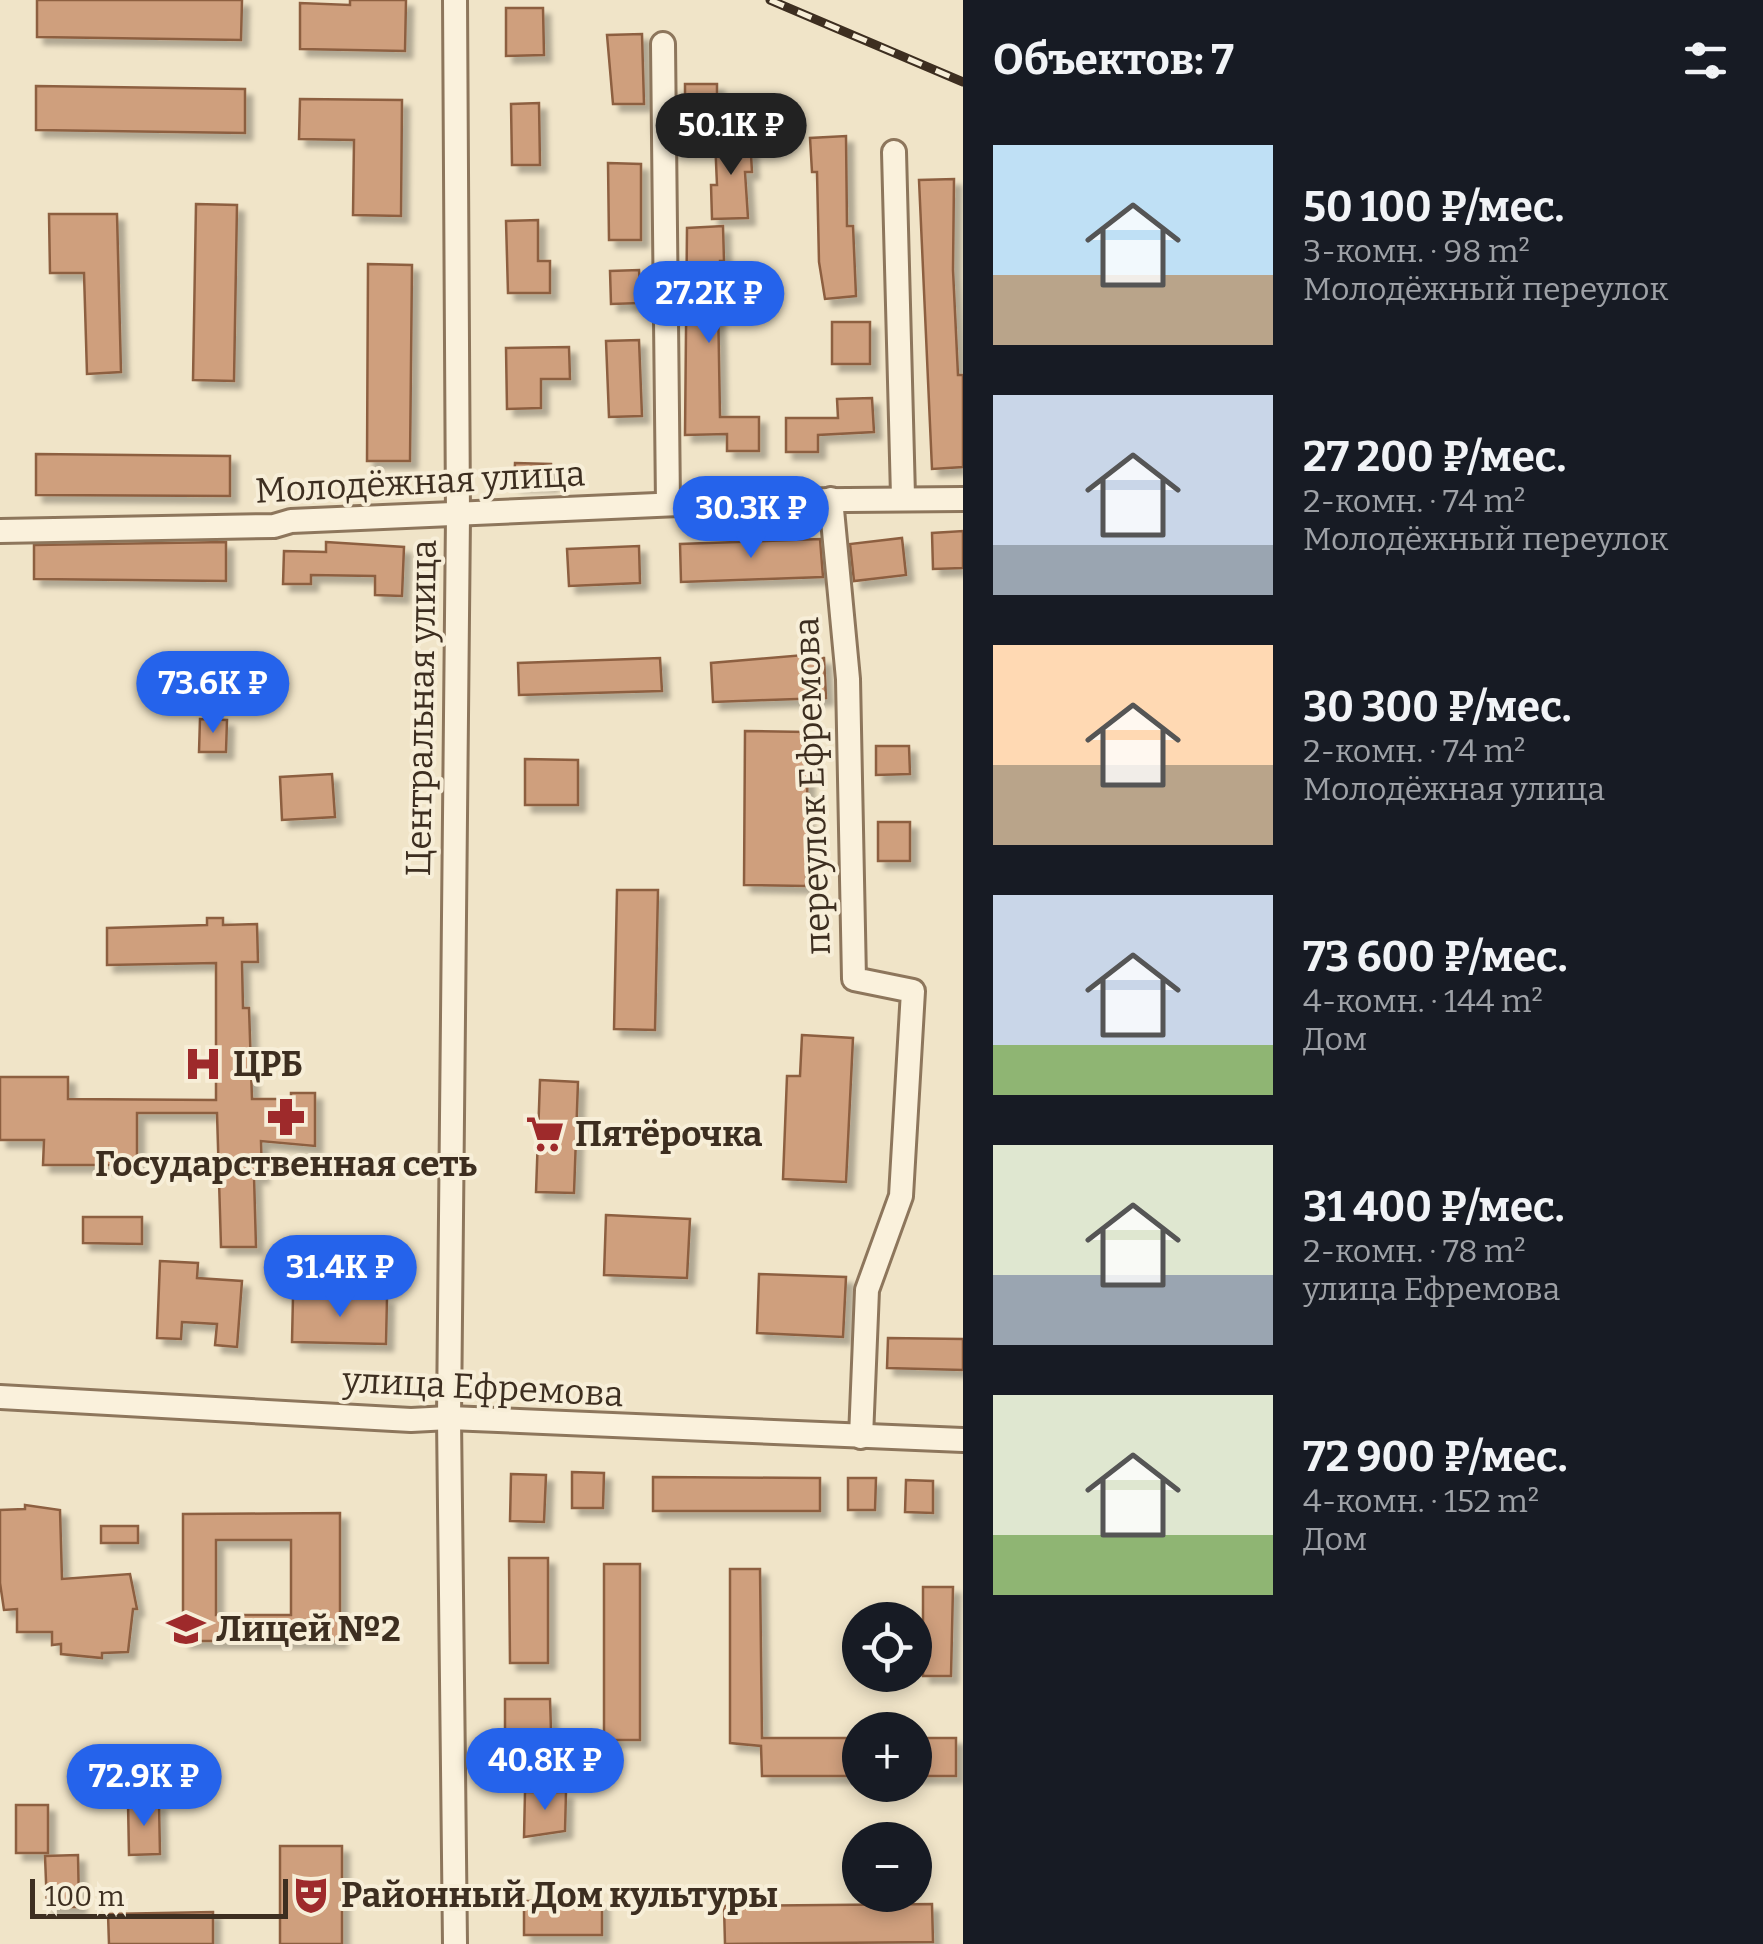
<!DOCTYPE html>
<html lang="ru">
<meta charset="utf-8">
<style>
:root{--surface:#171b24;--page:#20242c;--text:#f1f3f6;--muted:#9ea1a6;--accent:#2563eb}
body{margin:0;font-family:Bitter,serif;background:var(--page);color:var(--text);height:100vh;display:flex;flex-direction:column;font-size:38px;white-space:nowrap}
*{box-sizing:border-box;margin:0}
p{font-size:32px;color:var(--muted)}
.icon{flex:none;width:55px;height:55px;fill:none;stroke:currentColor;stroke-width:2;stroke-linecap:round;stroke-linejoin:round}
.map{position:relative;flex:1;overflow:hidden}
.sheet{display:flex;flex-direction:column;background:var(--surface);width:800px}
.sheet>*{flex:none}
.fabs{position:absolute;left:842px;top:1602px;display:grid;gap:20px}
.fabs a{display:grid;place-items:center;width:90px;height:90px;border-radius:50%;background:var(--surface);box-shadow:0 5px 15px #0003;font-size:50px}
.scale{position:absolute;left:30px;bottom:25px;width:258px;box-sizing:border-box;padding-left:10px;border:5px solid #3d2e20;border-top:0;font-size:28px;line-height:35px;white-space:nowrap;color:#3d2e20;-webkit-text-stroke:8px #f7eed8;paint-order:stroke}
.price{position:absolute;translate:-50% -85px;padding:0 22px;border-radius:35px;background:var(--accent);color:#fff;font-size:32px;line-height:65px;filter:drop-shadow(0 2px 5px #0008)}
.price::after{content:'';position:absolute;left:50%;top:60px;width:30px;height:22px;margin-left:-15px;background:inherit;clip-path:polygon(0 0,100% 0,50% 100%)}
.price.active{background:#222;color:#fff}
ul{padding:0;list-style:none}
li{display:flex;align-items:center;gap:30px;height:250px;padding:0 30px}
li span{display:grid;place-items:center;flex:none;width:280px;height:200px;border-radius:0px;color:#555}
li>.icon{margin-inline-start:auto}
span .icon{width:120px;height:120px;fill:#fffc;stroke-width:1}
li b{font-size:42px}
h2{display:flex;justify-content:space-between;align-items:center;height:120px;padding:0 30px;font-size:42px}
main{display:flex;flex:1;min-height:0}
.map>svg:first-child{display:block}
.building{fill:#cf9f7d;stroke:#8d5f41;stroke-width:2.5;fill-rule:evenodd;filter:url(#shadow)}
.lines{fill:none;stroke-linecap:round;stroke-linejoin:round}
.minor-casing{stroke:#8d765c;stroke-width:28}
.minor{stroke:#faf1dc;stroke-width:22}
.rail-casing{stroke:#3d2e20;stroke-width:9}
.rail{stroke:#f7eed8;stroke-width:5;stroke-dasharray:15;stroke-linecap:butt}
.labels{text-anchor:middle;stroke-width:8;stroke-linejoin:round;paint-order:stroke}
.street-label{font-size:35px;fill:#3d2e20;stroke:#f7eed8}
.poi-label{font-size:35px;font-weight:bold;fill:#3d2e20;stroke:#f7eed8;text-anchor:start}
</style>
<main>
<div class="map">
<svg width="963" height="1944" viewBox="0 0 963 1944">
<defs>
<filter id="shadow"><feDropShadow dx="7" dy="7" stdDeviation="2.5" flood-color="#0004"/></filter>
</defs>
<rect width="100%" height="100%" fill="#f0e4c8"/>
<g class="building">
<polygon points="37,0 242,0 241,40 37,37"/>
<polygon points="350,0 406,0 405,51 300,49 300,3 350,5"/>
<polygon points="506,8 543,8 544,55 506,56"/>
<polygon points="642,34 644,104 613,104 607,35"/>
<rect x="685" y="84" width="32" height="35"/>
<polygon points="36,86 245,89 245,133 36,130"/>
<polygon points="300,99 402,100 401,216 353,215 354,140 299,139"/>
<polygon points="539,103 540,165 512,165 511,104"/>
<polygon points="846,136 847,226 853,226 856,296 825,299 819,262 817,172 812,172 810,138"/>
<polygon points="750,137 752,172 745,172 748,218 712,219 711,185 717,185 715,139"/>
<polygon points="608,163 641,164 641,240 609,240"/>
<polygon points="954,179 953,270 958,375 963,375 963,467 932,469 919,180"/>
<polygon points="196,204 237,205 234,381 193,380"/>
<polygon points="49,214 117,214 121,372 87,374 84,273 50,273"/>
<polygon points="538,220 538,261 550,261 550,293 508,293 506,221"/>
<polygon points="723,226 724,261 720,261 718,300 720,417 759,417 759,451 727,451 727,434 685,435 687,228"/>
<polygon points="368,264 412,265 410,461 367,461"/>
<polygon points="639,270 641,303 611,304 610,271"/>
<rect x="832" y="322" width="38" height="42"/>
<polygon points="639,340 642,416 609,417 606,341"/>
<polygon points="569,347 570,379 541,379 541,408 507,409 506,348"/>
<polygon points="872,398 874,432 818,435 818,452 786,452 786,418 838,418 837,399"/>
<polygon points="36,454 230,456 230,496 36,495"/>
<polygon points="515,463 551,464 551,484 514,484"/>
<polygon points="963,531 963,568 933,569 932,533"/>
<polygon points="902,538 906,575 854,581 850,544"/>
<polygon points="820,539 823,577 681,582 680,544"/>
<polygon points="226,542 226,581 34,579 34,545"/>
<polygon points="326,542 404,547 402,596 375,595 375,576 311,575 311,584 283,584 284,551 326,552"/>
<polygon points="639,546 640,583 569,586 567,549"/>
<polygon points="804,655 805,658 824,658 826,698 713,702 711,663"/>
<polygon points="660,658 662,691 519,695 518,663"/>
<polygon points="200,719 227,720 226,752 199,752"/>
<polygon points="745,731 808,732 806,886 744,885"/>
<polygon points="876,746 909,746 910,774 876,775"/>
<polygon points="525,759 578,760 578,805 525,805"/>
<polygon points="332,774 335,817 282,820 280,777"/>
<rect x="878" y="822" width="32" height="39"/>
<polygon points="617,890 658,890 655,1030 614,1029"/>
<polygon points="207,918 223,918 223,925 257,924 258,962 242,962 243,1008 249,1008 252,1099 291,1099 291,1093 315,1093 315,1146 261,1141 262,1176 254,1176 256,1247 221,1247 217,1113 137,1113 137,1165 43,1165 44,1140 0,1140 0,1077 68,1077 68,1099 216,1100 216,963 107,965 107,928 207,925"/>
<polygon points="802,1035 853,1038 846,1182 783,1179 787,1076 800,1076"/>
<polygon points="540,1080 578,1082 574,1193 536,1192"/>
<polygon points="606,1215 690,1219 687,1278 604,1275"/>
<polygon points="83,1217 142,1217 142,1244 83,1243"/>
<polygon points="160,1261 198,1263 197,1278 242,1281 237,1347 215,1345 217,1324 182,1322 181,1339 157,1338"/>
<polygon points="759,1274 846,1277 843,1337 757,1333"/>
<polygon points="293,1296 387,1298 386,1344 292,1342"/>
<polygon points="888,1338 963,1339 963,1370 887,1368"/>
<polygon points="572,1472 604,1473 603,1508 572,1508"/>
<polygon points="511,1474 546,1475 544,1522 510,1521"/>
<polygon points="653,1477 820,1478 820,1511 653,1511"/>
<polygon points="848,1478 876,1478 875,1510 848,1510"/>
<polygon points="906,1480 933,1481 933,1513 905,1512"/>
<polygon points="25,1505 60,1510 62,1579 130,1574 137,1609 133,1609 128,1652 102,1653 102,1658 61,1654 61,1644 52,1645 52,1632 17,1632 17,1609 4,1610 0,1583 0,1510 25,1509"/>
<path d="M340,1513V1641H183V1514ZM216,1540H291V1615H216Z"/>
<rect x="101" y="1526" width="37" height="17"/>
<polygon points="509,1558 548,1558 548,1663 510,1663"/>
<rect x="604" y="1564" width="36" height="176"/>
<polygon points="730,1569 760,1569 762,1738 860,1738 860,1776 762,1776 761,1746 730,1743"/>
<polygon points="923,1587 953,1587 951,1676 923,1676"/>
<polygon points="505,1699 550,1699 551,1731 505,1732"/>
<rect x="915" y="1738" width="41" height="38"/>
<polygon points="525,1792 566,1792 565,1831 524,1837"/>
<polygon points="128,1803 159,1803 160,1854 129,1855"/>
<rect x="16" y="1805" width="32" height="48"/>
<rect x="280" y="1846" width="62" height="98"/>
<polygon points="78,1855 79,1907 47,1907 45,1856"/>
<rect x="524" y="1901" width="78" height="34"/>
<polygon points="932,1904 933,1942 725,1944 724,1906"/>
<polygon points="213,1912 213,1944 109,1944 108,1914"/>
</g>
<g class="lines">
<g class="minor-casing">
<g id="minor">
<polyline points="455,0 458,516 449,1418 455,1944"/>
<polyline points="663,44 668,504"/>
<polyline points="894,152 903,496"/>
<polyline points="831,499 848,679 854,979 913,991 901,1196 867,1290 861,1437"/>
<polyline points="0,531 274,526 291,521 748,501 963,499"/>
<polyline points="0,1397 411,1420 449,1418 963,1440"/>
</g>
</g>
<use href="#minor" class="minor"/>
<g class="rail-casing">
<polyline id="rail" points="770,0 963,82"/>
</g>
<use href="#rail" class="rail"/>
</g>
<defs>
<g id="hospital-bare" transform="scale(3)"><path d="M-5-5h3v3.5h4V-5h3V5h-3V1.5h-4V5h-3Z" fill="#9e2a2b" stroke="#f7eed8" stroke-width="2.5" paint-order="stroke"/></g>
<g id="pharmacy-bare" transform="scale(3)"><path d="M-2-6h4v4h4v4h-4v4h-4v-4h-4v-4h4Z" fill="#9e2a2b" stroke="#f7eed8" stroke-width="2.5" paint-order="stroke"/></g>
<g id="supermarket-bare" transform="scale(3)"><path d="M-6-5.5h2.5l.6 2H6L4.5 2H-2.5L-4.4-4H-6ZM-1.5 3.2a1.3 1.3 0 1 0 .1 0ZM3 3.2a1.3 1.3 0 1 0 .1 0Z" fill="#9e2a2b" stroke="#f7eed8" stroke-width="2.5" paint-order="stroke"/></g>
<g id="school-bare" transform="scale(3)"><path d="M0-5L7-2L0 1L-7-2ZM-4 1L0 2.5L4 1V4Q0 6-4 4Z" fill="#9e2a2b" stroke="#f7eed8" stroke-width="2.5" paint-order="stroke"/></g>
<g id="theatre-bare" transform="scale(3)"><path d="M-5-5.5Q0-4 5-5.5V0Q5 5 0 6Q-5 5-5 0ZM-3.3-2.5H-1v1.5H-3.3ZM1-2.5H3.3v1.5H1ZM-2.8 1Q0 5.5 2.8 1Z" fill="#9e2a2b" stroke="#f7eed8" stroke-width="2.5" paint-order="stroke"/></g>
</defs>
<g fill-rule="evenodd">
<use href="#hospital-bare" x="203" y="1064"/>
<use href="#pharmacy-bare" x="286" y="1117"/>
<use href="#supermarket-bare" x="545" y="1134"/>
<use href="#school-bare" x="186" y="1629"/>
<use href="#theatre-bare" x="311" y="1895"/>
</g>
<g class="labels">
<g class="street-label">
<text transform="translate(420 482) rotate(-3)" y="12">Молодёжная улица</text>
<text transform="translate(421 708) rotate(-89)" y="12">Центральная улица</text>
<text transform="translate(812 786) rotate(-92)" y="12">переулок Ефремова</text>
<text transform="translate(483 1387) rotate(3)" y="12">улица Ефремова</text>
</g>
<g class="poi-label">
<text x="233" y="1076">ЦРБ</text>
<text x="575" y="1146">Пятёрочка</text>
<text x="286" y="1176" text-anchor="middle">Государственная сеть</text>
<text x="216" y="1641">Лицей №2</text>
<text x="341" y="1907">Районный Дом культуры</text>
</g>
</g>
</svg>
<div class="fabs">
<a><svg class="icon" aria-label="locate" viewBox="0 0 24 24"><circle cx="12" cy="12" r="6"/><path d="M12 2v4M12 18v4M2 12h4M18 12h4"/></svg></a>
<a>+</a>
<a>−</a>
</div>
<div class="scale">100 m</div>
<b class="price active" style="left:731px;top:178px">50.1K ₽</b>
<b class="price" style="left:709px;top:346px">27.2K ₽</b>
<b class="price" style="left:751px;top:561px">30.3K ₽</b>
<b class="price" style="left:213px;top:736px">73.6K ₽</b>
<b class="price" style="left:340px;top:1320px">31.4K ₽</b>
<b class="price" style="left:545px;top:1813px">40.8K ₽</b>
<b class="price" style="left:144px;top:1829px">72.9K ₽</b>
</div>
<section class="sheet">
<h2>Объектов: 7<svg class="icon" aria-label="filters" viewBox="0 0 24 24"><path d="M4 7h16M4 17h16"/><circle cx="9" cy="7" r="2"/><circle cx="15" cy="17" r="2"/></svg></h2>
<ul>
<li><span style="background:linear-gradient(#bfe0f5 65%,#b9a48a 0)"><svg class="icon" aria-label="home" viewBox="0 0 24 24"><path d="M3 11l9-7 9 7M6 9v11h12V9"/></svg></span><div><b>50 100 ₽/мес.</b><p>3-комн. · 98 m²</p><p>Молодёжный переулок</p></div></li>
<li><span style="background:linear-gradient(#c9d6e8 75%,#9aa5b1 0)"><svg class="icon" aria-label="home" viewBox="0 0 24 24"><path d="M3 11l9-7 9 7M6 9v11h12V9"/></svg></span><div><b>27 200 ₽/мес.</b><p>2-комн. · 74 m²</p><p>Молодёжный переулок</p></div></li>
<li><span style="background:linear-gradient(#ffd9b3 60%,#b9a48a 0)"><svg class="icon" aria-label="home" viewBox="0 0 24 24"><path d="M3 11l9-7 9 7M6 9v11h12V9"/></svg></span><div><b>30 300 ₽/мес.</b><p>2-комн. · 74 m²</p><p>Молодёжная улица</p></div></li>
<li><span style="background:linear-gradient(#c9d6e8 75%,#8fb573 0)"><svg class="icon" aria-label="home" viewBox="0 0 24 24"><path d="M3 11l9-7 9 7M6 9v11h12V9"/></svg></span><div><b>73 600 ₽/мес.</b><p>4-комн. · 144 m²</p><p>Дом</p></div></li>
<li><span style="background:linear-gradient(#dfe7d0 65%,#9aa5b1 0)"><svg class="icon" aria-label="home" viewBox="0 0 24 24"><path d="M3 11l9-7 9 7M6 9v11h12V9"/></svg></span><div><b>31 400 ₽/мес.</b><p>2-комн. · 78 m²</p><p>улица Ефремова</p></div></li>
<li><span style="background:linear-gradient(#dfe7d0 70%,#8fb573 0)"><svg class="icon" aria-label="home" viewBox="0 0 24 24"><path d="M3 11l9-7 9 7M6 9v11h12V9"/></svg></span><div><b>72 900 ₽/мес.</b><p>4-комн. · 152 m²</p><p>Дом</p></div></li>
</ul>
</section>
</main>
